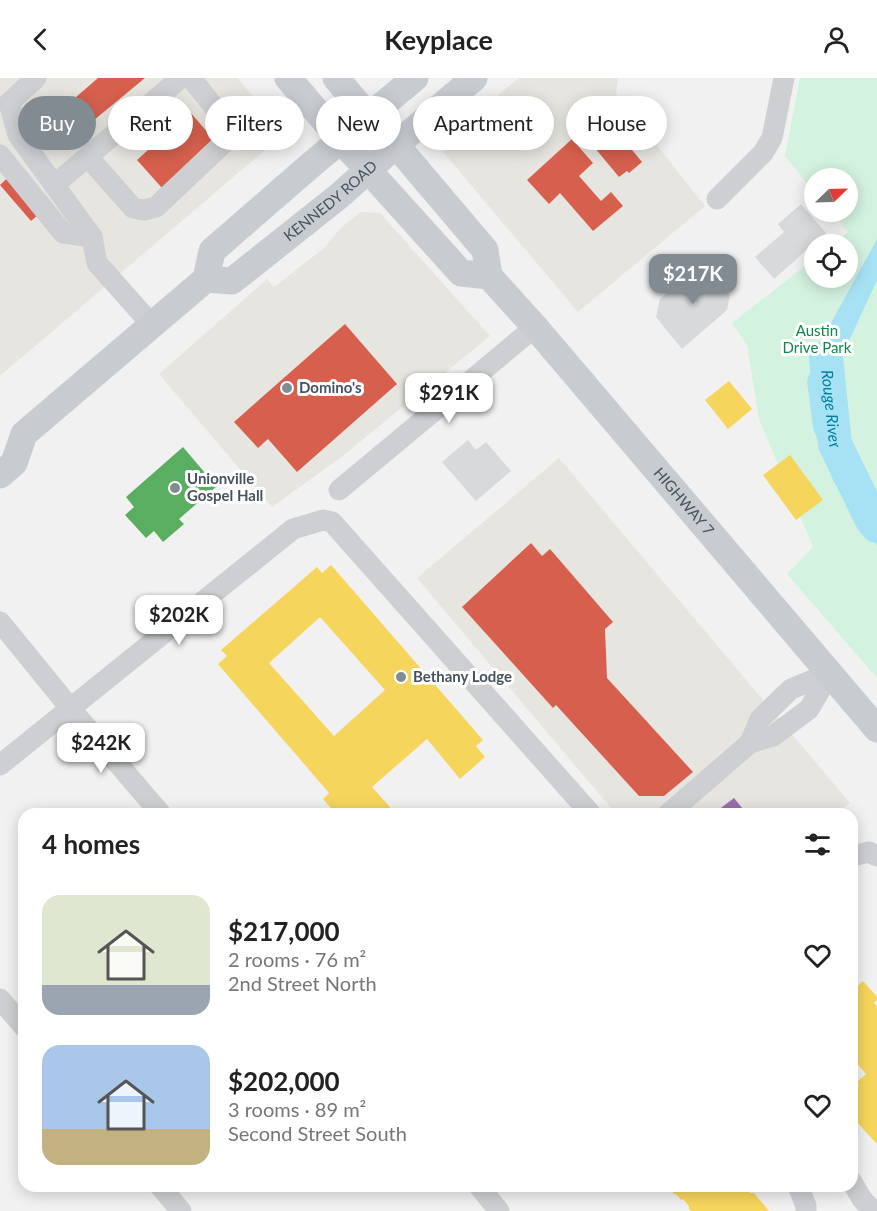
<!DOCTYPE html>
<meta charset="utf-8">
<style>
:root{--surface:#fff;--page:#f2f2f2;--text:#222;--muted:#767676;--accent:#828a92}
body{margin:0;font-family:Lato,sans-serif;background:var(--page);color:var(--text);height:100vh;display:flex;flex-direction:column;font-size:22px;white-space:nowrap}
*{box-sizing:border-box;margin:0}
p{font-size:20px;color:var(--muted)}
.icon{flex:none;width:33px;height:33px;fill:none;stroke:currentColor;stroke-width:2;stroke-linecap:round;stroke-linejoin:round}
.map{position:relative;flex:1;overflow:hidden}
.panel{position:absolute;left:18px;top:730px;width:840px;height:384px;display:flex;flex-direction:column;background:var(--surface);border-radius:18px;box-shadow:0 3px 15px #0003}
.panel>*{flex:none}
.guide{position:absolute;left:18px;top:18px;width:842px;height:54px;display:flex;gap:12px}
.needle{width:39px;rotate:67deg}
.controls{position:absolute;left:804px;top:90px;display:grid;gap:12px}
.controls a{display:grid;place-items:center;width:54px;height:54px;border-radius:50%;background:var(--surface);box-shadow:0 3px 15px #0003;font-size:30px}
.price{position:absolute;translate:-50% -51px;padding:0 14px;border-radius:12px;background:#fff;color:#222;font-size:20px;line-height:39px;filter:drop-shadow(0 2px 3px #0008)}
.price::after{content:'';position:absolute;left:50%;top:36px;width:18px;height:14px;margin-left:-9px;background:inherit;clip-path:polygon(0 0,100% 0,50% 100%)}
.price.selected{background:var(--accent);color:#fff}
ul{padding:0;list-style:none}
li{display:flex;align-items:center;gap:18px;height:150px;padding:0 24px}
li span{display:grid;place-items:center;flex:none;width:168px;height:120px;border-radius:18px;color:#555}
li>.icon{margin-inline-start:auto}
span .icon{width:72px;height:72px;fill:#fffc;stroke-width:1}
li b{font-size:26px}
h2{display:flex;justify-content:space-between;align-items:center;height:72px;padding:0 24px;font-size:26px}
.chip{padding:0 21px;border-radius:27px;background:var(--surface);box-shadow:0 3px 15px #0003;font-size:21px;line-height:54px}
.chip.selected{background:var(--accent);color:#fff}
header{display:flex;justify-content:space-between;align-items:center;height:78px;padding:0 24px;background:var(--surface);font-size:27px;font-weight:700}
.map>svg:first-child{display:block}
.commercial{fill:#e7e5df}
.green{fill:#d4f2e0}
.water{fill:#a6e2f3}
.homes{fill:#f6d55c;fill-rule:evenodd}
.shops{fill:#d6604d}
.offices{fill:#9970ab}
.public{fill:#5aae61}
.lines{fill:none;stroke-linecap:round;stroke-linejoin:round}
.river{stroke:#a6e2f3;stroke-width:34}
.building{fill:#d8d9db}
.minor{stroke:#cdcfd2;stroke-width:21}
.major{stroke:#c8ccd0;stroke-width:27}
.poi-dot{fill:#828a92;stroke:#fff;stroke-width:2}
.labels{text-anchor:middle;stroke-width:6;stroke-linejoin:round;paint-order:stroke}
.street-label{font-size:15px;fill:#46535f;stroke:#fff}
.park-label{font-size:15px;fill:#0f884e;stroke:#fff}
.poi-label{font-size:15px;font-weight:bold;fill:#46535f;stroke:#fff;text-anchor:start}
.water-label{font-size:16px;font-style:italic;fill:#037c9f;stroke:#fff}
</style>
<header><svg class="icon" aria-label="back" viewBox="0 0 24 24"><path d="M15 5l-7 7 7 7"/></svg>Keyplace<svg class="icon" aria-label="person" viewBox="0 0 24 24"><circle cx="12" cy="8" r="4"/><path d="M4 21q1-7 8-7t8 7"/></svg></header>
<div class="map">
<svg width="877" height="1133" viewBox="0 0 877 1133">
<rect width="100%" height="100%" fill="#f2f1f1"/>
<g class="commercial">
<polygon points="0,0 238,0 284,56 0,298"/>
<polygon points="519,0 618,0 616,16 705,128 578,234 443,74 481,31"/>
<polygon points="360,134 380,135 490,258 340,380 272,429 159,296 267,201 274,209 323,171 340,151"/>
<polygon points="559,380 850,725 836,736 616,736 417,500"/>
</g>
<polygon class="green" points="800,0 877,0 877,600 787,496 813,469 759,341 747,267 732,245 814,181 814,200 848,200 848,166 833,166 848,154 831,134 848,134 848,100 814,100 814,114 785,78"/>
<polygon class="water" points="877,161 877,202 830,304 832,340 853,401 877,436 877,467 845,424 833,402 813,350 807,303 819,267"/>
<g class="homes">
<polygon points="729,303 752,331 728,351 705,322"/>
<polygon points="790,377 823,422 796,442 763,397"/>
<path d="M331,487L483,662L476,668L485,679L460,701L427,661L372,709L396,736H336L323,721L329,715L218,586L227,578L221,572L317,489L322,495ZM320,539L385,612L334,658L269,585Z"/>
<polygon points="863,903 877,919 877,922 874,925 877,928 877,1066 854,1041 858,1038 852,1032 852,1014 859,1008 856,1005 866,996 855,983 852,986 852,913"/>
<polygon points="668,1108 744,1108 750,1115 754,1115 769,1133 691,1133 689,1131 689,1128 683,1121 681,1122 676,1116 675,1117"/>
</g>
<g class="shops">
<polygon points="98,0 145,0 65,66 57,67 43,52 45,46"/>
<polygon points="595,27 642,84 629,95 627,93 619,99 575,46 582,41 580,39"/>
<polygon points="190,34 215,63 162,110 137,82"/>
<polygon points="572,61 593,85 579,98 601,123 611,114 623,128 593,153 560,115 549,126 527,102"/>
<polygon points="19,89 51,126 31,143 0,107"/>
<polygon points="345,246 397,306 297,394 268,361 258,370 234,344"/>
<polygon points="531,465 542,478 550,471 613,544 605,551 607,600 693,694 664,718 639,718 556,627 553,630 462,529"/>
</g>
<polygon class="offices" points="734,720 747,736 713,736"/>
<polygon class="public" points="183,369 211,402 219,395 224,402 179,441 184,446 163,464 154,453 146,460 125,437 134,429 126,419"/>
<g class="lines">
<path class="river" id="s1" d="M826,280L835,366L871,440L877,448"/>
</g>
<g class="building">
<polygon points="801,126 826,155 774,201 755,179 784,154 778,146"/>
<polygon points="702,184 730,217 727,232 682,271 656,239 660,221"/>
<polygon points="468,362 476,372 486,364 511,393 476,423 442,384"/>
</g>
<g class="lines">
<g class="minor">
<polyline points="36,0 9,25 18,57 92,159 97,185 152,247"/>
<polyline points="0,77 63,155 92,159"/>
<polyline points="88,79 133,130 144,132 156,129 229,60 230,49 191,0"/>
<polyline points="54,107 176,4 175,0"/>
<polyline points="717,121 763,75 772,60 784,0"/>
<polyline points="339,412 535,249"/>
<polyline points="0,544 71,631 161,736"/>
<polyline points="750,665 760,641 791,611 830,595"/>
<polyline points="0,687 293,451 323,442 332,444 591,736"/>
<polyline points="668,736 750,665 773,658 809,631 830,595"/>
<polyline points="852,778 869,774 877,778"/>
<polyline points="0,921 24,949"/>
<polyline points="852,1104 862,1121 873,1133"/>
<polyline points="160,1108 181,1133"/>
<polyline points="479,1108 499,1133"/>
<polyline points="798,1108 806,1128 806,1133"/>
</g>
<g class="major">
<polyline points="288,0 341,62 461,195 489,198"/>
<path id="s2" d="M336,0L369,39L396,67L485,172L489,198L535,249L877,651"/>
<path id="s3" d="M206,201L232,203L339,118L396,67L474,0"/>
<polyline points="0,397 14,385 24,356 206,201 212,173 312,86 415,0"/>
</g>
</g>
<g class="poi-dot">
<circle cx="287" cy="310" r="6"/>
<circle cx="175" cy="410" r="6"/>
<circle cx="401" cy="599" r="6"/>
</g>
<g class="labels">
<g class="street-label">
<text dy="5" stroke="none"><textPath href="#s3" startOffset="153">KENNEDY ROAD</textPath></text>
<text dy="5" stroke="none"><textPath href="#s2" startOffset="552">HIGHWAY 7</textPath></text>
</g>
<g class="park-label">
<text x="817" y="258">Austin<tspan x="817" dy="17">Drive Park</tspan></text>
</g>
<g class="poi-label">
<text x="299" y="315">Domino's</text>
<text x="187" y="406">Unionville<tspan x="187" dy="17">Gospel Hall</tspan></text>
<text x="413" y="604">Bethany Lodge</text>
</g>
<g class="water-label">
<text dy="6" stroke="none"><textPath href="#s1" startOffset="51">Rouge River</textPath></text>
</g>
</g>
</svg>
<div class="controls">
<a><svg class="needle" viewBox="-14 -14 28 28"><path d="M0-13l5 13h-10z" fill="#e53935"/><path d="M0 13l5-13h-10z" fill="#767676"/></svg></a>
<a><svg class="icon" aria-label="locate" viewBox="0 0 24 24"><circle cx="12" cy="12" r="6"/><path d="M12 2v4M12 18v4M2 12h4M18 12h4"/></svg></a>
</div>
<b class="price selected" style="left:693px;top:227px">$217K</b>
<b class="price" style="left:449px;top:346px">$291K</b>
<b class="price" style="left:179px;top:568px">$202K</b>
<b class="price" style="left:101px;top:696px">$242K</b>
<div class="guide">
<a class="chip selected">Buy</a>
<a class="chip">Rent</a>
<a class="chip">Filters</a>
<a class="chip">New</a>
<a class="chip">Apartment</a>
<a class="chip">House</a>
</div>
<section class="panel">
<h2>4 homes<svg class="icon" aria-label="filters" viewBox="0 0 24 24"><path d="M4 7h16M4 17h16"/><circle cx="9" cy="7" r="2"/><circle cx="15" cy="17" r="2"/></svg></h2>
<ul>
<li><span style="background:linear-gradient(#dfe7d0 75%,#9aa5b1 0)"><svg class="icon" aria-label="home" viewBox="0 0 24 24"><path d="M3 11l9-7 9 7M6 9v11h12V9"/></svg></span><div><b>$217,000</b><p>2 rooms · 76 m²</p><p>2nd Street North</p></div><svg class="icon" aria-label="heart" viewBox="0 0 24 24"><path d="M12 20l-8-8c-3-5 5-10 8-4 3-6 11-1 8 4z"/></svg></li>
<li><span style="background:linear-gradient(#a9c7e8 70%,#c2b280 0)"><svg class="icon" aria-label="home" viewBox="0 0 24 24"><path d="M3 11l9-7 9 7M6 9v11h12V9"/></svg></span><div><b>$202,000</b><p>3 rooms · 89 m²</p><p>Second Street South</p></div><svg class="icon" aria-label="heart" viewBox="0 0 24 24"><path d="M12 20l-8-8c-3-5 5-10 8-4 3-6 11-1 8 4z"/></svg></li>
</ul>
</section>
</div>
